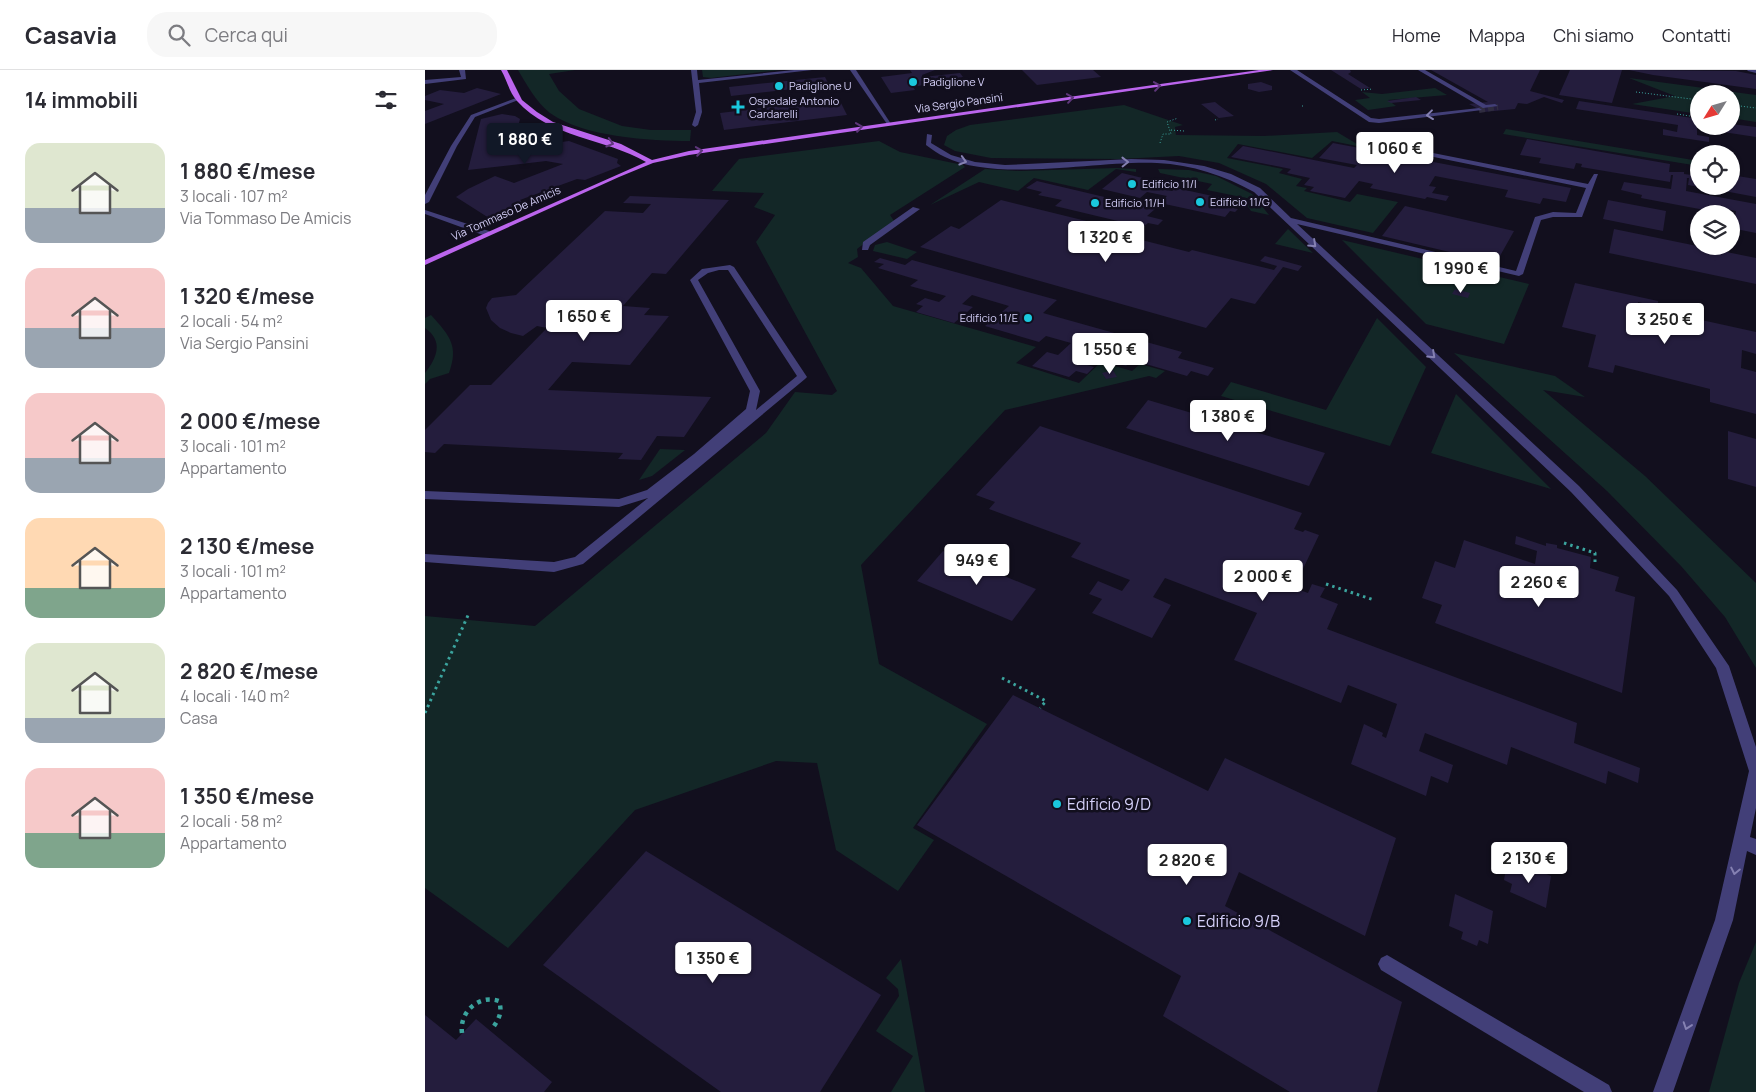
<!DOCTYPE html>
<html lang="it">
<meta charset="utf-8">
<style>
:root{--surface:#fff;--page:#f7f7f7;--text:#2b2b33;--muted:#7c7c81;--line:#e1e1e2;--accent:#111827}
body{margin:0;font-family:Manrope,sans-serif;background:var(--page);color:var(--text);height:100vh;display:flex;flex-direction:column;font-size:19px;white-space:nowrap}
*{box-sizing:border-box;margin:0}
p{font-size:16px;color:var(--muted)}
.icon{flex:none;width:28px;height:28px;fill:none;stroke:currentColor;stroke-width:2;stroke-linecap:round;stroke-linejoin:round}
.map{position:relative;flex:1;overflow:hidden}
.panel{display:flex;flex-direction:column;background:var(--surface);width:425px}
.panel>*{flex:none}
.needle{width:32px;rotate:233deg}
.fabs{position:absolute;left:1265px;top:15px;display:grid;gap:10px}
.fabs a{display:grid;place-items:center;width:50px;height:50px;border-radius:50%;background:var(--surface);box-shadow:0 1px 4px #0004;font-size:25px}
.price{position:absolute;translate:-50% -42px;padding:0 11px;border-radius:5px;background:#fff;color:#222;font-size:16px;line-height:32px;filter:drop-shadow(0 1px 2px #0008)}
.price::after{content:'';position:absolute;left:50%;top:30px;width:15px;height:11px;margin-left:-8px;background:inherit;clip-path:polygon(0 0,100% 0,50% 100%)}
.price.on{background:var(--accent);color:#fff}
ul{padding:0;list-style:none}
li{display:flex;align-items:center;gap:15px;height:125px;padding:0 25px}
li span{display:grid;place-items:center;flex:none;width:140px;height:100px;border-radius:15px;color:#555}
li>.icon{margin-inline-start:auto}
span .icon{width:60px;height:60px;fill:#fffc;stroke-width:1}
li b{font-size:21px}
h2{display:flex;justify-content:space-between;align-items:center;height:60px;padding:0 25px;font-size:21px}
header{display:flex;align-items:center;gap:30px;box-sizing:border-box;height:70px;padding:0 25px;background:var(--surface);border-bottom:1px solid var(--line)}
header strong{font-size:24px}
nav{display:flex;gap:28px;margin-inline-start:auto;font-size:18px}
.search{width:350px;height:45px;background:var(--page);display:flex;align-items:center;gap:12px;box-sizing:border-box;padding:0 18px;border-radius:20px;color:var(--muted);font-size:19px}
main{display:flex;flex:1;min-height:0}
.map>svg:first-child{display:block}
.green{fill:#132727}
.building{fill:#241d3d}
.lines{fill:none;stroke-linecap:round;stroke-linejoin:round}
.minor-tunnel{stroke:#2f2c3f;stroke-width:6;stroke-dasharray:6 3;stroke-linecap:butt}
.path-far3{stroke:#3ba49e;stroke-width:1;stroke-dasharray:1 2;stroke-linecap:butt}
.path-far2{stroke:#3ba49e;stroke-width:2.5;stroke-dasharray:2 3;stroke-linecap:butt}
.path-far1{stroke:#3ba49e;stroke-width:3;stroke-dasharray:2.5 4;stroke-linecap:butt}
.path{stroke:#3ba49e;stroke-width:4.5;stroke-dasharray:4 5;stroke-linecap:butt}
.minor{fill:#423f78;fill-rule:evenodd}
.major{fill:#bb65ed;fill-rule:evenodd}
.oneway{stroke:#5e367b}
.oneway2{stroke:#8581b2}
.poi-dot{fill:#1ac8dd;stroke:#120f1e;stroke-width:2}
.labels{text-anchor:middle;stroke-width:5;stroke-linejoin:round;paint-order:stroke}
.far-poi-label{font-size:11px;fill:#d6d1fa;stroke:#120f1e;text-anchor:start}
.far-street-label{font-size:11px;fill:#d6d1fa;stroke:#120f1e}
.near-poi-label{font-size:16px;fill:#d6d1fa;stroke:#120f1e;text-anchor:start}
</style>
<header>
<strong>Casavia</strong>
<div class="search"><svg class="icon" aria-label="search" viewBox="0 0 24 24"><circle cx="10" cy="10" r="6"/><path d="M15 15l6 6"/></svg>Cerca qui</div>
<nav><a>Home</a><a>Mappa</a><a>Chi siamo</a><a>Contatti</a></nav>
</header>
<main>
<section class="panel">
<h2>14 immobili<svg class="icon" aria-label="filters" viewBox="0 0 24 24"><path d="M4 7h16M4 17h16"/><circle cx="9" cy="7" r="2"/><circle cx="15" cy="17" r="2"/></svg></h2>
<ul>
<li><span style="background:linear-gradient(#dfe7d0 65%,#9aa5b1 0)"><svg class="icon" aria-label="home" viewBox="0 0 24 24"><path d="M3 11l9-7 9 7M6 9v11h12V9"/></svg></span><div><b>1 880 €/mese</b><p>3 locali · 107 m²</p><p>Via Tommaso De Amicis</p></div></li>
<li><span style="background:linear-gradient(#f6c9c9 60%,#9aa5b1 0)"><svg class="icon" aria-label="home" viewBox="0 0 24 24"><path d="M3 11l9-7 9 7M6 9v11h12V9"/></svg></span><div><b>1 320 €/mese</b><p>2 locali · 54 m²</p><p>Via Sergio Pansini</p></div></li>
<li><span style="background:linear-gradient(#f6c9c9 65%,#9aa5b1 0)"><svg class="icon" aria-label="home" viewBox="0 0 24 24"><path d="M3 11l9-7 9 7M6 9v11h12V9"/></svg></span><div><b>2 000 €/mese</b><p>3 locali · 101 m²</p><p>Appartamento</p></div></li>
<li><span style="background:linear-gradient(#ffd9b3 70%,#7fa58c 0)"><svg class="icon" aria-label="home" viewBox="0 0 24 24"><path d="M3 11l9-7 9 7M6 9v11h12V9"/></svg></span><div><b>2 130 €/mese</b><p>3 locali · 101 m²</p><p>Appartamento</p></div></li>
<li><span style="background:linear-gradient(#dfe7d0 75%,#9aa5b1 0)"><svg class="icon" aria-label="home" viewBox="0 0 24 24"><path d="M3 11l9-7 9 7M6 9v11h12V9"/></svg></span><div><b>2 820 €/mese</b><p>4 locali · 140 m²</p><p>Casa</p></div></li>
<li><span style="background:linear-gradient(#f6c9c9 65%,#7fa58c 0)"><svg class="icon" aria-label="home" viewBox="0 0 24 24"><path d="M3 11l9-7 9 7M6 9v11h12V9"/></svg></span><div><b>1 350 €/mese</b><p>2 locali · 58 m²</p><p>Appartamento</p></div></li>
</ul>
</section>
<div class="map">
<svg width="1331" height="1022" viewBox="0 0 1331 1022">
<rect width="100%" height="100%" fill="#120f1e"/>
<g class="green">
<path d="M93,0H150L124,4L134,21L154,39L197,56L226,60H266L265,71C225,71 158,67 125,43C111,32 102,15 93,0Z"/>
<polygon points="277,0 355,0 286,8 278,7"/>
<polygon points="1204,8 1331,25 1331,52 1306,48 1306,24 1274,24 1274,44 1207,34 1250,26"/>
<polygon points="1010,18 1022,25 963,30 971,36 943,40 930,30 945,28 937,22 957,24"/>
<polygon points="699,35 758,55 750,57 751,65 839,66 912,62 937,77 907,71 887,88 813,74 802,88 858,99 854,103 877,109 871,116 882,118 879,121 925,132 932,124 973,132 948,163 882,148 841,114 794,93 754,86 694,89 566,88 530,81 519,75 522,66 531,60 545,55"/>
<polygon points="1081,59 1274,91 1274,96 1078,64"/>
<polygon points="454,71 475,82 538,95 540,97 465,145 469,151 432,179 433,187 423,193 436,198 468,236 611,277 591,293 654,313 676,292 707,301 715,294 740,301 731,308 724,306 580,340 436,495 454,594 562,654 488,758 509,770 473,821 411,780 392,693 351,691 210,740 83,878 0,818 0,546 110,556 341,363 370,322 407,325 412,321 331,172 350,145 329,137 339,123 287,121 314,89"/>
<polygon points="691,99 663,120 609,108 593,121 554,112 505,135 560,99 595,101 691,98 711,99 711,102"/>
<polygon points="733,99 764,100 791,106 827,124 844,145 826,141 822,135 826,129 782,120 787,114 735,103"/>
<polygon points="863,159 888,183 850,174"/>
<polygon points="917,170 1104,214 1079,274 1001,254"/>
<polygon points="462,172 492,182 482,189 448,181 450,175"/>
<path d="M6,245C25,266 34,276 24,303L5,309L0,314V303C12,288 19,271 0,258V248Z"/>
<polygon points="952,248 1001,297 965,376 796,326 806,312 901,340"/>
<polygon points="1029,283 1130,306 1160,327 1118,320 1220,406 1331,513 1331,598 1300,547 1256,496 1182,421"/>
<polygon points="1031,324 1126,419 1006,383"/>
<polygon points="235,379 260,380 227,406 214,410"/>
<polygon points="1331,872 1331,1022 1284,1022 1314,913"/>
<polygon points="476,889 500,1022 466,1022 488,986 451,961 474,926 473,919 461,908"/>
</g>
<g class="building">
<polygon points="485,0 510,0 497,5 498,7 535,3 538,7 488,17 490,20 466,23 456,7 487,3"/>
<polygon points="597,0 668,0 676,7 612,15"/>
<polygon points="906,0 925,0 926,2 923,4 945,18 936,19"/>
<polygon points="1006,0 1115,0 1105,21 1139,30 1137,33 1119,27 1102,34 1093,33 1090,39 1059,42 1044,34 1063,32"/>
<polygon points="1145,0 1197,0 1187,33 1134,25"/>
<polygon points="1204,0 1311,1 1331,5 1331,19 1228,5"/>
<polygon points="400,7 404,15 306,26 304,17"/>
<polygon points="836,12 847,16 847,20 834,22 823,19 823,14"/>
<polygon points="52,18 76,24 0,54 0,41 19,34 0,30 0,26 15,20 39,23"/>
<polygon points="991,27 996,30 966,33 962,31"/>
<polygon points="414,29 422,45 299,60 295,43"/>
<polygon points="1154,31 1274,49 1274,56 1306,56 1306,54 1331,57 1331,67 1272,58 1272,65 1284,67 1284,72 1238,65 1238,59 1252,62 1253,55 1151,39"/>
<polygon points="790,32 795,36 809,46 794,48 776,34"/>
<polygon points="77,44 90,46 95,49 94,53 114,57 94,64 92,78 144,71 193,89 192,93 196,96 160,110 152,109 95,130 98,133 64,148 31,127 43,119 70,106 89,113 138,94 121,91 43,100 56,49"/>
<polygon points="1102,69 1245,94 1244,102 1259,102 1259,104 1267,105 1268,98 1274,99 1274,117 1263,115 1264,108 1262,108 1261,121 1331,134 1331,163 1306,158 1306,147 1310,148 1311,141 1285,136 1285,141 1216,128 1217,125 1196,120 1199,112 1246,119 1248,105 1246,105 1245,112 1156,97 1157,94 1151,93 1149,99 1114,93 1116,88 1095,85"/>
<polygon points="908,73 1146,118 1141,132 1118,128 1115,134 1080,127 1083,120 1010,106 1004,116 1011,117 1007,123 1024,126 1021,131 1002,127 1000,129 945,118 948,114 934,111 920,128 885,121 889,117 879,115 885,108 862,103 866,99 806,87 818,76 929,98 932,95 894,88"/>
<polygon points="697,103 734,112 728,117 747,121 751,118 815,132 809,138 813,139 810,142 805,141 800,147 735,133 742,126 722,122 715,128 677,119"/>
<polygon points="1306,105 1331,109 1331,127 1278,117 1306,116"/>
<polygon points="612,111 730,139 722,146 738,150 733,155 723,153 718,157 630,136 637,130 613,125 617,122 601,118"/>
<polygon points="205,126 304,130 241,204 227,203 198,236 225,238 219,245 244,246 205,295 147,292 123,320 286,327 259,367 232,366 216,390 193,389 198,383 19,374 10,383 0,382 0,360 45,315 66,315 122,258 112,256 98,266 86,263 75,258 66,250 61,238 63,233 67,228 91,225 180,141 218,143 226,134 198,133"/>
<polygon points="576,130 702,161 697,165 764,182 767,180 849,200 852,196 835,191 840,186 877,196 873,201 858,197 830,234 806,228 781,258 495,177 526,156 534,159"/>
<polygon points="1183,130 1241,141 1238,161 1178,149"/>
<polygon points="980,136 1089,161 1071,193 957,166"/>
<polygon points="1189,159 1331,188 1331,214 1184,183"/>
<polygon points="455,188 480,195 487,190 632,230 618,243 757,282 753,288 789,298 783,306 766,301 762,306 707,290 701,296 659,284 652,292 669,297 662,304 651,301 644,307 607,296 622,282 633,285 646,273 621,266 614,272 560,256 584,236 547,225 537,234 548,237 529,253 491,242 498,236 491,234 500,228 514,232 521,226 485,216 493,210 453,198 459,194 449,192"/>
<polygon points="1150,213 1233,231 1233,237 1213,232 1213,236 1331,262 1331,284 1317,280 1316,298 1331,302 1331,344 1285,332 1285,319 1190,295 1188,303 1163,297 1171,265 1137,257"/>
<polygon points="1030,219 1045,223 1043,228 1027,224"/>
<polygon points="688,300 692,307 681,309 677,303"/>
<polygon points="723,330 787,349 900,383 884,416 701,358"/>
<polygon points="615,356 877,443 869,459 878,462 880,460 894,465 869,518 883,523 887,514 900,518 895,527 913,534 902,559 1152,653 1149,673 1215,698 1213,713 1183,701 1181,714 1086,677 1082,695 1000,663 994,681 1028,695 1023,713 1006,706 1001,726 926,694 939,654 958,663 957,666 961,668 972,634 923,615 916,633 809,590 832,543 740,508 728,527 746,535 727,568 667,543 677,529 664,524 673,511 697,521 705,510 646,487 656,473 564,439 570,432 551,425"/>
<polygon points="1303,361 1331,369 1331,417 1303,409"/>
<polygon points="1091,466 1121,476 1121,473 1132,475 1132,478 1166,487 1165,498 1194,507 1190,521 1210,527 1197,623 1010,553 1017,535 997,528 1010,491 1030,498 1039,470 1110,494 1112,481 1090,474"/>
<polygon points="518,481 611,519 587,551 492,511"/>
<polygon points="588,625 783,721 800,688 971,768 940,866 814,802 800,836 977,932 952,1022 865,1022 738,946 756,906 492,755"/>
<polygon points="221,781 456,925 395,1022 296,1022 118,895"/>
<polygon points="1091,791 1126,806 1121,838 1085,822 1087,814 1079,810 1081,798 1089,802"/>
<polygon points="1030,824 1068,841 1063,874 1054,870 1052,876 1036,869 1038,862 1024,856"/>
<polygon points="0,945 31,970 51,949 127,1012 119,1022 0,1022"/>
</g>
<g class="lines">
<polyline class="minor-tunnel" points="1054,40 1073,37"/>
<g class="path-far3">
<polyline points="936,20 948,19"/>
<polyline points="1211,22 1274,30"/>
<polyline points="1307,22 1307,48"/>
<polyline points="1307,35 1331,38"/>
<polyline points="877,36 879,36"/>
<polyline points="1252,44 1271,47"/>
<polyline points="790,50 793,49"/>
<polyline points="746,60 759,61"/>
<polyline points="735,73 738,64 746,64 742,52 753,48"/>
</g>
<polyline class="path-far2" points="787,349 792,343"/>
<g class="path-far1">
<polyline points="1139,473 1170,483 1170,493"/>
<polyline points="901,514 949,530"/>
<polyline points="577,608 621,631 615,638"/>
<polyline points="0,643 44,543"/>
</g>
<path class="path" d="M37,963C34,942 54,924 74,931C78,943 73,951 66,960"/>
<g class="minor">
<polygon points="34,0 40,0 41,9 0,14 0,10 36,7"/>
<polygon points="266,0 272,0 273,10 369,0 387,0 274,13 277,42 273,55 270,57 267,55 271,42"/>
<polygon points="425,0 431,0 466,54 462,54"/>
<polygon points="865,0 872,0 946,48 954,49 1054,38 1057,40 954,53 944,52"/>
<polygon points="993,0 1000,0 1061,35 1070,34 1073,36 1058,38"/>
<polygon points="1322,0 1331,0 1331,3 1323,1"/>
<polygon points="91,28 96,29 50,47 32,76 4,132 0,134 0,125 26,76 46,45"/>
<path d="M502,64L507,65L506,73L526,85L550,92L580,95L706,89L739,90L779,96L806,104L835,118L866,148L1091,201L1110,147L1128,142L1151,143L1161,118L999,85L956,66V64H960L1003,82L1163,114L1169,104H1173L1157,147H1128L1116,150L1098,204L1094,206L872,154L1154,416L1252,520L1304,596L1331,677V738L1325,767L1331,769V785L1322,781L1308,850L1248,1022H1228L1290,850L1324,701L1291,598L1244,526L1146,422L829,122C798,105 768,95 732,93C673,90 572,113 520,87C513,84 507,79 501,75Z"/>
<polygon points="488,137 495,139 445,175 443,180 437,180 438,172"/>
<polygon points="0,140 64,161 65,163 58,165 0,144"/>
<path d="M305,195L309,197L382,307L380,309L158,494L129,502L0,492V484L129,492L150,487L223,428L194,437L0,429V421L194,429L222,420L269,384L321,339L325,321L265,210L277,199ZM294,200H303L372,306L331,340L335,321L273,210L283,203Z"/>
<polygon points="962,885 1184,1015 1187,1022 1159,1022 956,900 953,894 956,888"/>
</g>
<path class="major" d="M76,0H82L97,30L112,42L128,52L196,74L227,90L264,81L834,0H848L264,85L228,93L194,107L0,195V190L221,92C180,68 125,68 92,31C84,22 82,10 76,0Z"/>
</g>
<defs><path id="oneway-chevron" d="M-2-3.5L2.5 0L-2 3.5" fill="none" stroke-width="1.6" stroke-linecap="round" stroke-linejoin="round" transform="scale(1.25)"/></defs>
<g class="oneway">
<use href="#oneway-chevron" transform="translate(732 16) rotate(-8)"/>
<use href="#oneway-chevron" transform="translate(645 28) rotate(-8)"/>
<use href="#oneway-chevron" transform="translate(434 57) rotate(-8)"/>
<use href="#oneway-chevron" transform="translate(185 73) rotate(16)"/>
<use href="#oneway-chevron" transform="translate(274 81) rotate(-9)"/>
</g>
<g class="oneway2">
<use href="#oneway-chevron" transform="translate(1005 45) rotate(173)"/>
<use href="#oneway-chevron" transform="translate(538 91) rotate(16)"/>
<use href="#oneway-chevron" transform="translate(700 92) rotate(-1)"/>
<use href="#oneway-chevron" transform="translate(888 174) rotate(43)"/>
<use href="#oneway-chevron" transform="translate(1007 285) rotate(43)"/>
<use href="#oneway-chevron" transform="translate(1310 801) rotate(102)"/>
<use href="#oneway-chevron" transform="translate(1262 956) rotate(109)"/>
</g>
<g class="poi-dot">
<circle cx="488" cy="12" r="5"/>
<circle cx="354" cy="16" r="5"/>
<path d="M310.5 29.5h5v5h5v5h-5v5h-5v-5h-5v-5h5z"/>
<circle cx="707" cy="114" r="5"/>
<circle cx="775" cy="132" r="5"/>
<circle cx="670" cy="133" r="5"/>
<circle cx="603" cy="248" r="5"/>
<circle cx="632" cy="734" r="5"/>
<circle cx="762" cy="851" r="5"/>
</g>
<g class="labels">
<g class="far-poi-label">
<text x="498" y="16">Padiglione V</text>
<text x="364" y="20">Padiglione U</text>
<text x="324" y="35">Ospedale Antonio<tspan x="324" dy="13">Cardarelli</tspan></text>
<text x="717" y="118">Edificio 11/I</text>
<text x="785" y="136">Edificio 11/G</text>
<text x="680" y="137">Edificio 11/H</text>
<text x="593" y="252" text-anchor="end">Edificio 11/E</text>
</g>
<g class="far-street-label">
<text transform="translate(534 33) rotate(-8)" y="4">Via Sergio Pansini</text>
<text transform="translate(81 143) rotate(-24)" y="4">Via Tommaso De Amicis</text>
</g>
<g class="near-poi-label">
<text x="642" y="740">Edificio 9/D</text>
<text x="772" y="857">Edificio 9/B</text>
</g>
</g>
</svg>
<div class="fabs">
<a><svg class="needle" viewBox="-14 -14 28 28"><path d="M0-13l5 13h-10z" fill="#e53935"/><path d="M0 13l5-13h-10z" fill="#7c7c81"/></svg></a>
<a><svg class="icon" aria-label="locate" viewBox="0 0 24 24"><circle cx="12" cy="12" r="6"/><path d="M12 2v4M12 18v4M2 12h4M18 12h4"/></svg></a>
<a><svg class="icon" aria-label="layers" viewBox="0 0 24 24"><path d="M12 4l9 5-9 5-9-5zM3 14l9 5 9-5"/></svg></a>
</div>
<b class="price on" style="left:100px;top:95px">1 880 €</b>
<b class="price" style="left:970px;top:104px">1 060 €</b>
<b class="price" style="left:681px;top:193px">1 320 €</b>
<b class="price" style="left:1036px;top:224px">1 990 €</b>
<b class="price" style="left:159px;top:272px">1 650 €</b>
<b class="price" style="left:1240px;top:275px">3 250 €</b>
<b class="price" style="left:685px;top:305px">1 550 €</b>
<b class="price" style="left:803px;top:372px">1 380 €</b>
<b class="price" style="left:552px;top:516px">949 €</b>
<b class="price" style="left:838px;top:532px">2 000 €</b>
<b class="price" style="left:1114px;top:538px">2 260 €</b>
<b class="price" style="left:1104px;top:814px">2 130 €</b>
<b class="price" style="left:762px;top:816px">2 820 €</b>
<b class="price" style="left:288px;top:914px">1 350 €</b>
</div>
</main>
